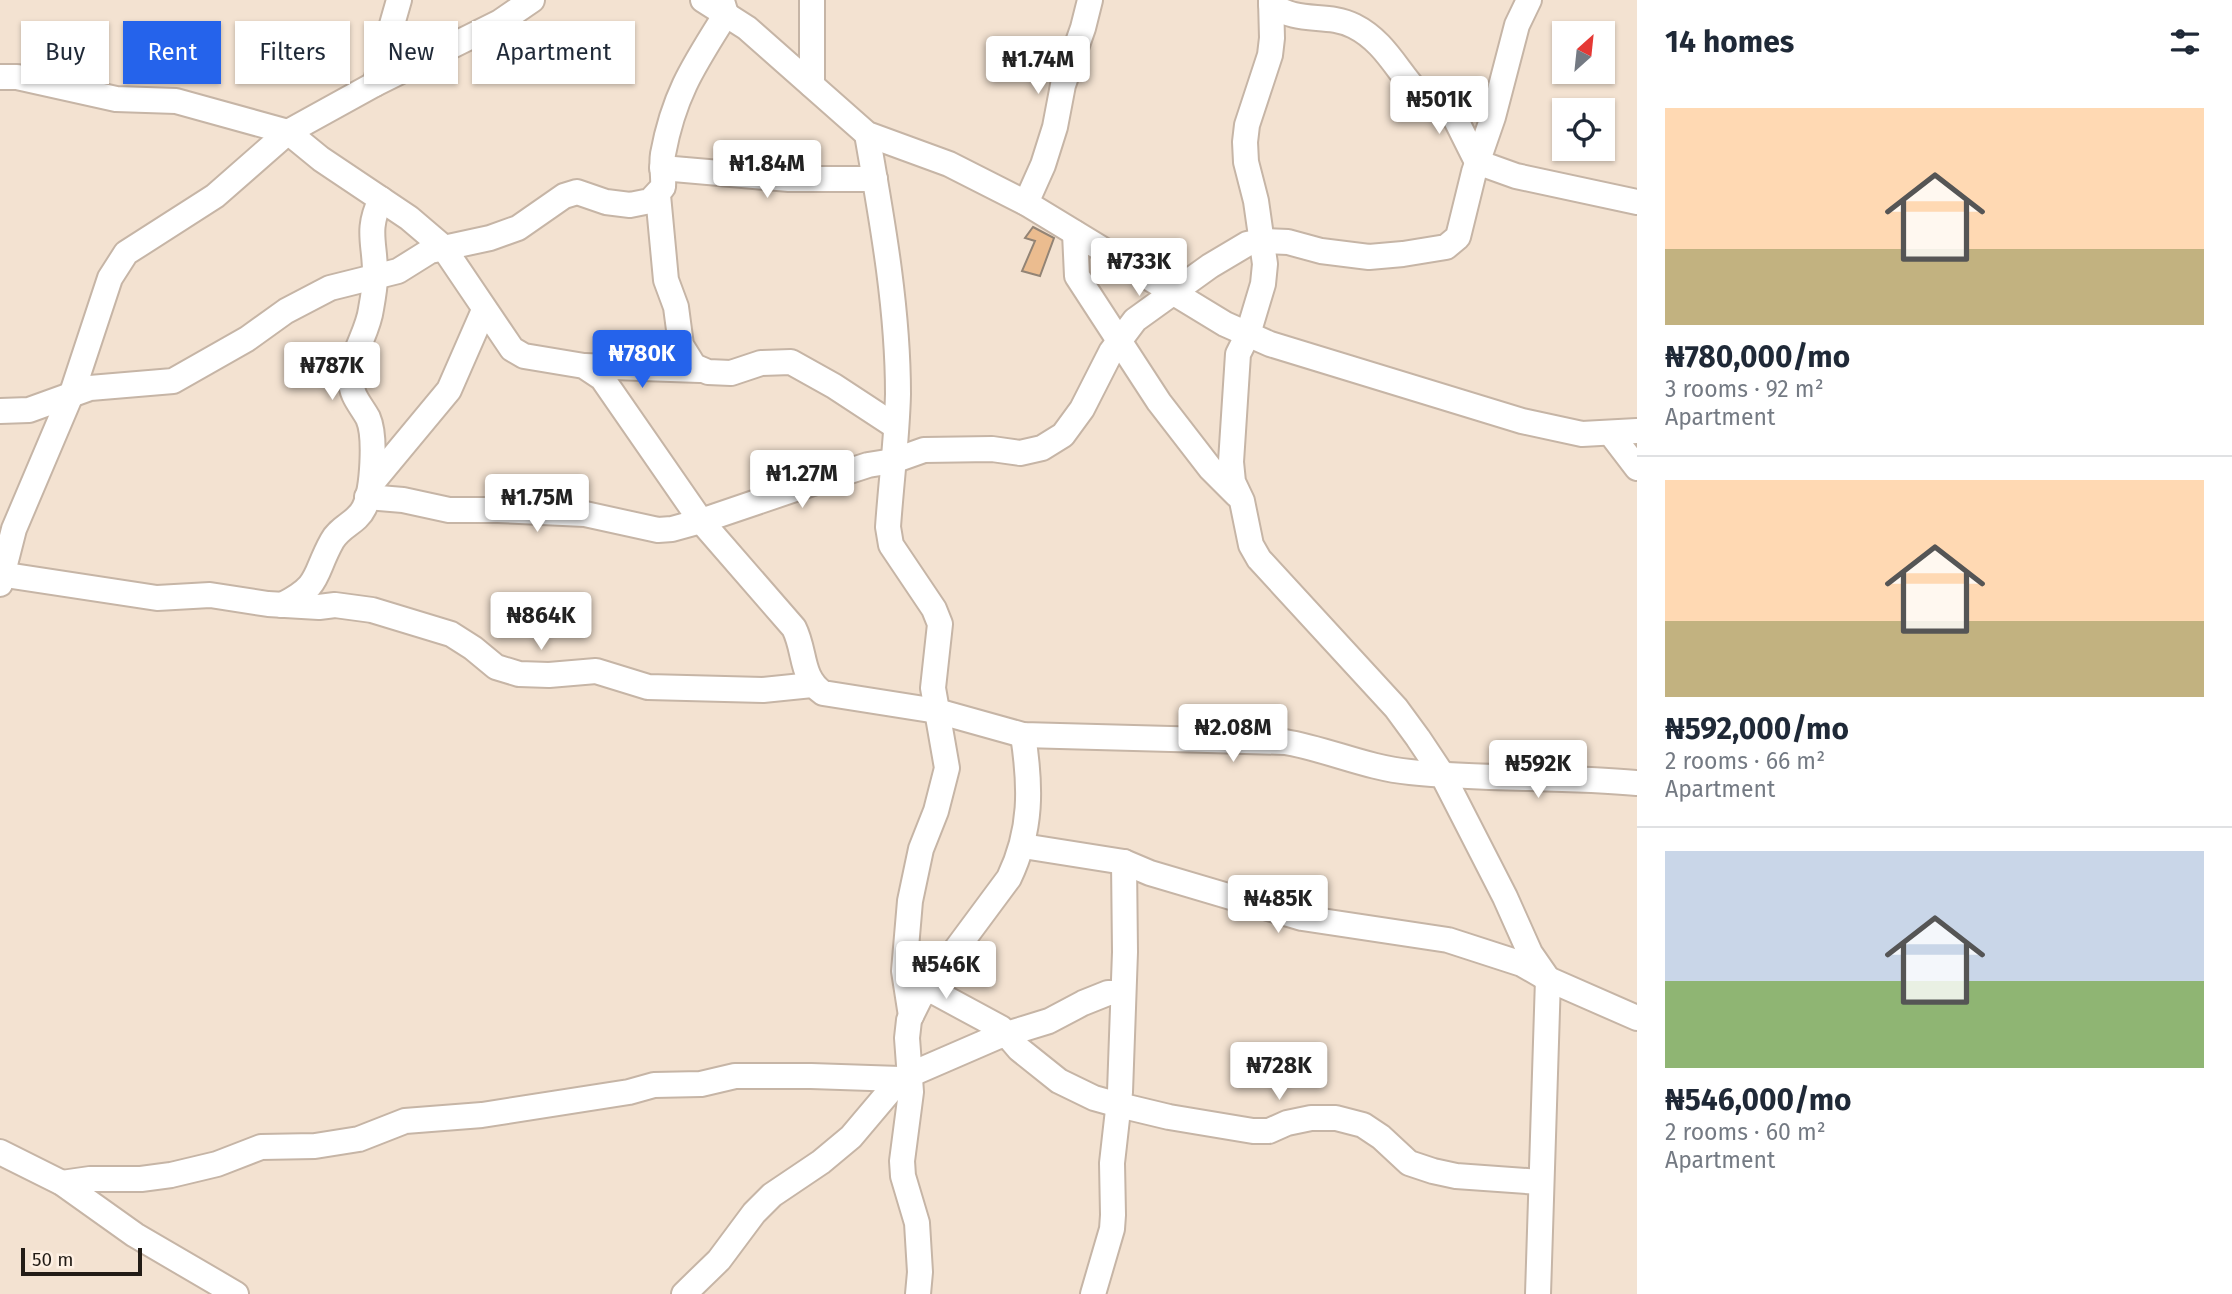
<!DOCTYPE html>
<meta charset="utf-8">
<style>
:root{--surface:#fff;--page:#f2f2f3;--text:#1f2937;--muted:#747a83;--line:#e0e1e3;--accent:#2563eb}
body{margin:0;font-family:"Fira Sans",sans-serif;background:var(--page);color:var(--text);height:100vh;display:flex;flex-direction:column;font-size:26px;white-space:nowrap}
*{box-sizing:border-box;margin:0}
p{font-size:23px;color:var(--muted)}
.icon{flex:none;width:38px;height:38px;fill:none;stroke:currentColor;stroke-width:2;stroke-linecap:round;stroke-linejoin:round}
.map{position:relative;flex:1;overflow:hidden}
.sheet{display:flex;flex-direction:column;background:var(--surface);width:595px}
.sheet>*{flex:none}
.banner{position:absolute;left:21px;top:21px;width:665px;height:63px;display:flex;gap:14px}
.needle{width:46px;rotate:27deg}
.fabs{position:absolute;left:1552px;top:21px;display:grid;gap:14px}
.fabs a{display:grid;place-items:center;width:63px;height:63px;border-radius:0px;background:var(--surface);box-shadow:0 2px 5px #0004;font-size:35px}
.scale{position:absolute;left:21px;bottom:18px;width:121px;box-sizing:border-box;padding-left:7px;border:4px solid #221c16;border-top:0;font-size:19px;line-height:24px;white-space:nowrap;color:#221c16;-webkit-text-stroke:5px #fef0e3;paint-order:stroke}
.price{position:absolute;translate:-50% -60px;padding:0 16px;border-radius:7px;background:#fff;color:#222;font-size:23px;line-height:46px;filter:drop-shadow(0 2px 4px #0008)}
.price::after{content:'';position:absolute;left:50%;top:42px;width:21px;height:16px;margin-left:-10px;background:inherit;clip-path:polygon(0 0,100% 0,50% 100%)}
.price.on{background:var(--accent);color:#fff}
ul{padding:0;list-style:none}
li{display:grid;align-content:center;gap:14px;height:371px;padding:0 28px}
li+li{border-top:2px solid var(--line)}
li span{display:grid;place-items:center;height:217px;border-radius:0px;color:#555}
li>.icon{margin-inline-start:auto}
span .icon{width:126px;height:126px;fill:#fffc;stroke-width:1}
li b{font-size:30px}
h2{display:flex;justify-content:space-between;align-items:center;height:84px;padding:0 28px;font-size:30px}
.pill{padding:0 24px;border-radius:0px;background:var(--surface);box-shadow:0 2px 5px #0004;font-size:24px;line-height:63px}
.pill.on{background:var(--accent);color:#fff}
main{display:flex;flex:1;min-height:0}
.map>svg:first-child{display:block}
.building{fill:#ebbc8f;stroke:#938475;stroke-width:2}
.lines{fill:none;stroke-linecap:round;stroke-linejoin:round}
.minor-casing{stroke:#c6b5a6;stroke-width:28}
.minor{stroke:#fff;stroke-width:24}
</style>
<main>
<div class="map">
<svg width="1637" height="1294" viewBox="0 0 1637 1294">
<rect width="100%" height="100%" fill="#f3e2d1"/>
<polygon class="building" points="1033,227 1054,238 1040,276 1022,271 1035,241 1025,238"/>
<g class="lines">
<g class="minor-casing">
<g id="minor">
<polyline points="703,0 747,28 867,134 949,164 1026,203 1225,324 1270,344 1522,421 1582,434 1637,431"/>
<polyline points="812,0 812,85"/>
<polyline points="1271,0 1272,38 1270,55 1247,125 1245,142 1246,162 1256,201 1265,264 1263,284 1248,334 1238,354 1231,462 1233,482 1242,501 1251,545 1259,559 1396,708 1418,738 1442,774 1505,897 1530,953 1548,979 1538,1294"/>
<path d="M1271,4C1298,25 1326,12 1354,26C1384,41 1396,69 1418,93C1428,104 1443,106 1454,116L1477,162L1516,176L1637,202"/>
<path d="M0,77H17L116,99L176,101L288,132L321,159L409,218L443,247L512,349L524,356L584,366L602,378L701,521L794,628C806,652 800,677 823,693L937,711L1023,735L1285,742C1327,749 1367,768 1410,772C1485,780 1562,776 1637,783"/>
<polyline points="375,84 399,0"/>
<path d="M867,134C882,220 898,307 898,394C897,438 891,483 888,527L891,545L934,609L940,624L933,688L947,768L936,811L921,849L910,901L904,971L911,1016"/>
<polyline points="662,168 789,179 875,179"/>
<polyline points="658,195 666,280 676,307 681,345 694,366 708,372 731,373 761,363 791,362 834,386 895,426"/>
<polyline points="1026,203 1043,165 1055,127 1063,85 1083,28 1090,0"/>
<polyline points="1075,233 1077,276 1159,402 1210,468 1237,495"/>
<polyline points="584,366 700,370"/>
<path d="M0,411L29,410L90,388L173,381L247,339L286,311L330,288L398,271L430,251L490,238L518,228L564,196L577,192L606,202L630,205L650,201L663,187C664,176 661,166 663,154C674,94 694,65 726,14L722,1"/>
<polyline points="1611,434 1637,468"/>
<polyline points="371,484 449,390 484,310"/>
<polyline points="367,497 403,500 449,510 498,510 585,514 658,530 672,529 701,521 810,484 868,465 893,461 924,450 992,449 1020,453 1042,448 1063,435 1082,409 1111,352 1135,320 1210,266 1247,244 1262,241 1288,242 1321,251 1369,257 1403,254 1446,247 1458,237 1474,172 1493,117 1517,25 1529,0"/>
<polyline points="0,574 157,598 210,595 268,604 319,607 335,605 372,610 451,634 473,648 496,667 519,674 549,675 596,671 648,687 763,690 812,685"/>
<polyline points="0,584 14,529 73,390 110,278 126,253 215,196 288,132 375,84 500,22 532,0"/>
<path d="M282,605C322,585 313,575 332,541C340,526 357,523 364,508C373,490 376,436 368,418C361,405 351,396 351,380C350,355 368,333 371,309C373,298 375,287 375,277C376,244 365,232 381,199"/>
<polyline points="1023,846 1124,862 1150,873 1302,918 1448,940 1522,964 1548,979 1637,1018"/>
<polyline points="927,988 1001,1028 1019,1049 1059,1081 1094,1098 1119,1105 1169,1117 1253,1131 1269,1131 1287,1123 1311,1118 1336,1118 1363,1125 1381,1137 1409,1163 1433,1171 1456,1176 1540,1182"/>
<polyline points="0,1152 62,1183 135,1235 236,1294"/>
<polyline points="62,1183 90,1179 141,1179 171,1175 217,1164 261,1147 315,1146 359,1139 405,1121 482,1115 629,1092 654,1085 701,1084 735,1076 811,1076 900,1079"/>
<polyline points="684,1294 719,1260 754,1213 772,1195 821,1162 851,1137 900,1079 997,1037 1049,1021 1083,1003 1108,993 1123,993"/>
<path d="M918,1294L920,1272L917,1223L903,1176L902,1161L911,1092L907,1038L909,1020L920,998L1009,878C1032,830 1031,787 1023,735"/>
<polyline points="1093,1294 1112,1229 1113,1215 1112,1163 1120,1092 1125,952 1124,862"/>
</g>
</g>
<use href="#minor" class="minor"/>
</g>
</svg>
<div class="fabs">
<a><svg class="needle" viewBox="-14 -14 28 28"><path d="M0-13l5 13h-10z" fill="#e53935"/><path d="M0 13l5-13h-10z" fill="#747a83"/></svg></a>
<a><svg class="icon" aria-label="locate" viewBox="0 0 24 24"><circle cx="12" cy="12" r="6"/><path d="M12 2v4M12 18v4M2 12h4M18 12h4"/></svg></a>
</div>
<div class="scale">50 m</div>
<b class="price" style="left:1038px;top:96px">₦1.74M</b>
<b class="price" style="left:1439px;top:136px">₦501K</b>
<b class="price" style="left:767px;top:200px">₦1.84M</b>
<b class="price" style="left:1139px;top:298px">₦733K</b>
<b class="price on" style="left:642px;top:390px">₦780K</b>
<b class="price" style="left:332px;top:402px">₦787K</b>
<b class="price" style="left:802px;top:510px">₦1.27M</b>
<b class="price" style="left:537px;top:534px">₦1.75M</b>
<b class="price" style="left:541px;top:652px">₦864K</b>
<b class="price" style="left:1233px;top:764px">₦2.08M</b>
<b class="price" style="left:1538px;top:800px">₦592K</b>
<b class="price" style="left:1278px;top:935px">₦485K</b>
<b class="price" style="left:946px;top:1001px">₦546K</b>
<b class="price" style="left:1279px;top:1102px">₦728K</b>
<div class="banner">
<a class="pill">Buy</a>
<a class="pill on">Rent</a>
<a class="pill">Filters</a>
<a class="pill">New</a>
<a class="pill">Apartment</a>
</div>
</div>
<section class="sheet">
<h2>14 homes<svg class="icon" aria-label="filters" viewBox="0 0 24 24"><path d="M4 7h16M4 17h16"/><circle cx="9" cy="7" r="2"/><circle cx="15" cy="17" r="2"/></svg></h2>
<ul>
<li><span style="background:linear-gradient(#ffd9b3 65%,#c2b280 0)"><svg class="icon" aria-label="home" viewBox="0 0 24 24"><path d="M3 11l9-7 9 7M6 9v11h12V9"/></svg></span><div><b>₦780,000/mo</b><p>3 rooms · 92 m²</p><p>Apartment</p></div></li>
<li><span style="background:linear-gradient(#ffd9b3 65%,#c2b280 0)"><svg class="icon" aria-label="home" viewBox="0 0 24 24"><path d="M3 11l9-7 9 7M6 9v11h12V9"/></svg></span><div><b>₦592,000/mo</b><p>2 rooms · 66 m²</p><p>Apartment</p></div></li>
<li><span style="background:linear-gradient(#c9d6e8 60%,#8fb573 0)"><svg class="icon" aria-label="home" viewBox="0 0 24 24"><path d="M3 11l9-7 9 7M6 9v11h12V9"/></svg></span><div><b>₦546,000/mo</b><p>2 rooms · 60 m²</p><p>Apartment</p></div></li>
</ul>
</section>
</main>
